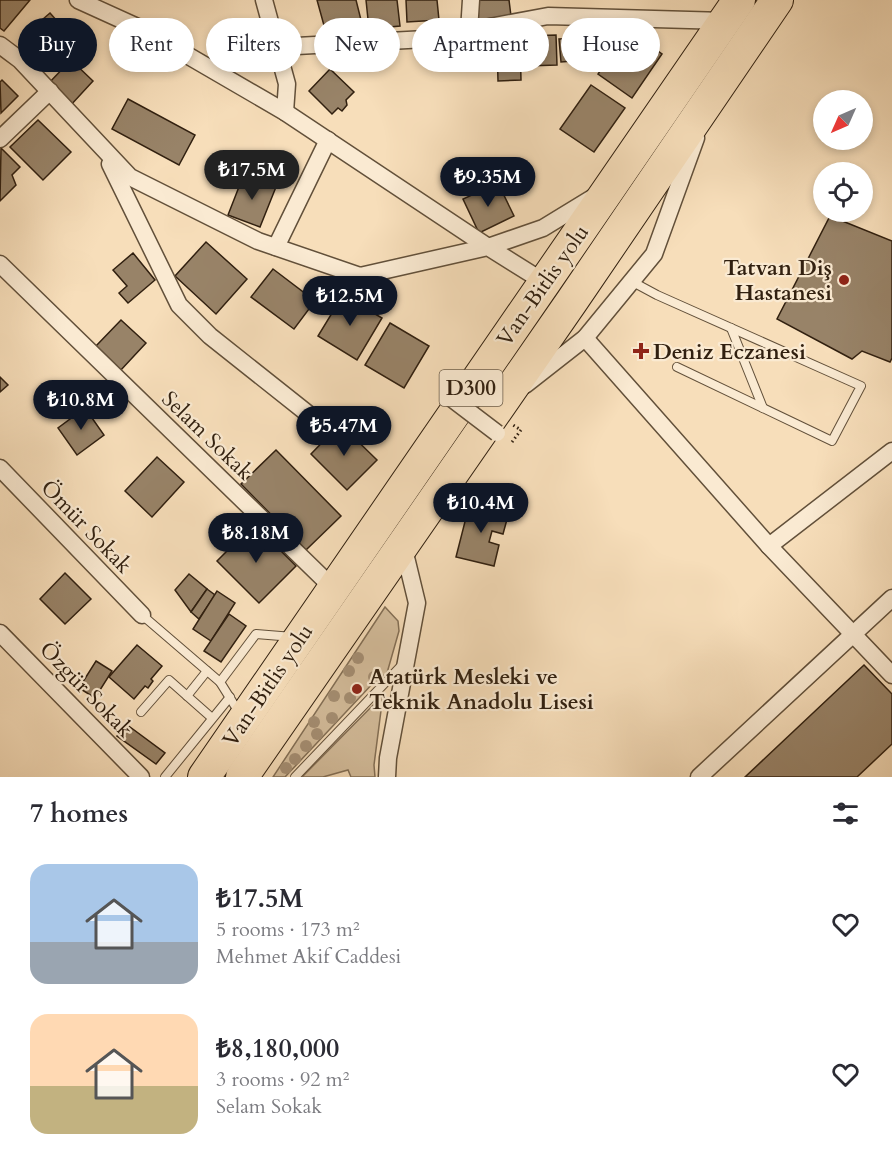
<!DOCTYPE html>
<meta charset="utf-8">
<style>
:root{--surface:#fff;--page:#f7f7f7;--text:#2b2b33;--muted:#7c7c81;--accent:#111827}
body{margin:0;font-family:Cardo,serif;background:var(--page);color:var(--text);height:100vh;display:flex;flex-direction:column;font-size:22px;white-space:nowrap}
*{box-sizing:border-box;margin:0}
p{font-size:20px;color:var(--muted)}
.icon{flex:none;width:33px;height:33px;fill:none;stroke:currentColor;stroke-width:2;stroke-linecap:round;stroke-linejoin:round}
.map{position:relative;height:777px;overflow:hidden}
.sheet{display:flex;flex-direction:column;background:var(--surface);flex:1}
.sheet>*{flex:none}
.guide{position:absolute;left:18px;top:18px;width:856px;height:54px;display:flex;gap:12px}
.needle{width:39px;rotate:225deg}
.fabs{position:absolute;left:813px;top:90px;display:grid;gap:12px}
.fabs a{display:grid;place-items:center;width:60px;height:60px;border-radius:50%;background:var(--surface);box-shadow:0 3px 9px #0003;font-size:30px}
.price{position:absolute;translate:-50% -51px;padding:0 14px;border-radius:21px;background:var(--accent);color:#fff;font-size:20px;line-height:39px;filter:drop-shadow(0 2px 3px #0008)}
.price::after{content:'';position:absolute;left:50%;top:36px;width:18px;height:14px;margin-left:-9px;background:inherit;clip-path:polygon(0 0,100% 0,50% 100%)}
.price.on{background:#222;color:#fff}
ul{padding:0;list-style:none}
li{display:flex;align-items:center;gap:18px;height:150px;padding:0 30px}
li span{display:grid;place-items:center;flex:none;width:168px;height:120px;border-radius:18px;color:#555}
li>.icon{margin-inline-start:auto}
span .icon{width:72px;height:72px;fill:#fffc;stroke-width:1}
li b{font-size:26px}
h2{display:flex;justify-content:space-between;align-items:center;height:72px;padding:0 30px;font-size:26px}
.pill{padding:0 21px;border-radius:27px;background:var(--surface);box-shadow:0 3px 9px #0003;font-size:21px;line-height:54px}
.pill.on{background:var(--accent);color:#fff}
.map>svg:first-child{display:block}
.green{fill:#d5be9d;stroke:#836f56;stroke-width:1.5}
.building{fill:#988368;stroke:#312010;stroke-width:1.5}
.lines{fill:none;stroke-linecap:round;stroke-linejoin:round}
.lane-casing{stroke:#62503a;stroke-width:10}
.street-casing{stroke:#62503a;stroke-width:19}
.highway-casing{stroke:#312010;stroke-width:34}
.path{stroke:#312010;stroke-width:3;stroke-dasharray:1.5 3;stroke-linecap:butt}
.lane{stroke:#faead2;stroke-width:8}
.street{stroke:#faead2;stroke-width:16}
.highway{stroke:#f7deba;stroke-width:32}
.street-bridge-casing{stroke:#62503a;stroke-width:19;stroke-linecap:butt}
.street-bridge{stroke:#faead2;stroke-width:16}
.tree{fill:#a58f74}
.poi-dot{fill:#8f2418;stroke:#faead2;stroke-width:2}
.labels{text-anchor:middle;stroke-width:4.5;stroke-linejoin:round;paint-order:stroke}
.shield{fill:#faead2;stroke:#6d5d4a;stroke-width:1.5}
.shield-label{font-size:21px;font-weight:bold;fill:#312010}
.poi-label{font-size:22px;font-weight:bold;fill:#312010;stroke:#faead2;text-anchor:start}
.street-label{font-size:22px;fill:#312010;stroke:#faead2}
</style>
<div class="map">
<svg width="892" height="777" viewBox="0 0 892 777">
<rect width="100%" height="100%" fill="#f7deba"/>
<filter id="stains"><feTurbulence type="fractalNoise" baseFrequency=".00333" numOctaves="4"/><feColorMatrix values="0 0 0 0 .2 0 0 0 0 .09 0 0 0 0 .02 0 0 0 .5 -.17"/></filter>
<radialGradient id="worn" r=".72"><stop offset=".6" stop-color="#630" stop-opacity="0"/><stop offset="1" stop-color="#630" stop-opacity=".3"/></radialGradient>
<g class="green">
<polygon points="385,607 398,621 399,631 387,673 375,681 285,777 273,777"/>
<polygon points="383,695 374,765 375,777 351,777 348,770 323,777 302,777"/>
</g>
<g class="building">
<polygon points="0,0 30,0 4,31 0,28"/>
<polygon points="317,0 356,0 361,20 325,29"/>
<polygon points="366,0 397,0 400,26 369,29"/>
<polygon points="406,0 437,0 439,20 407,22"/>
<polygon points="475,0 509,0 511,16 477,20"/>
<polygon points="50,13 72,38 44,63 21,38"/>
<polygon points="628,30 662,54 632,98 598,74"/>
<polygon points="556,35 557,65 526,66 525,36"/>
<polygon points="585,38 586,60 561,62 559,39"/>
<polygon points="520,41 521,80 498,81 497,42"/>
<polygon points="71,60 93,81 70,106 47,85"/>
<polygon points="330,69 354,92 346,100 347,105 342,111 338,108 332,114 309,91"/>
<polygon points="2,80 18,96 1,113 0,82"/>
<polygon points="591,85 625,108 594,152 560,129"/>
<polygon points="128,99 195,135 179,165 112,129"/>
<polygon points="38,120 71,152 43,180 10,147"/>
<polygon points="1,148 20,167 12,175 16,185 0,201"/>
<polygon points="244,174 276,187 260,227 228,215"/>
<polygon points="498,183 514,216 479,233 463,199"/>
<polygon points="830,216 892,241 892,358 890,362 862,351 852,359 777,319"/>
<polygon points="206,242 247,279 216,314 175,276"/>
<polygon points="133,253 155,280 128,303 119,293 127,286 113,270"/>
<polygon points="273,269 315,301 294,329 251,297"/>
<polygon points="343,295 382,318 357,360 318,336"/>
<polygon points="121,320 146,343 120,371 95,347"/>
<polygon points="390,323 429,346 404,388 365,365"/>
<polygon points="0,377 8,385 0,392"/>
<polygon points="85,408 104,435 77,455 58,428"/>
<polygon points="340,424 377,460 347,490 311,454"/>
<polygon points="276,450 341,516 306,550 241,484"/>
<polygon points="157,457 184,482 152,517 125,491"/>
<polygon points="470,502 509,512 503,534 492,531 489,542 499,545 494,566 456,557"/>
<polygon points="254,524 296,566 259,603 217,561"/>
<polygon points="65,573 91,599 65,624 40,599"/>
<polygon points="189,574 207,589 191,612 175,590"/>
<polygon points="207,589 215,595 199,619 191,612"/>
<polygon points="217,591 235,603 211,641 193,629"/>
<polygon points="229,614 246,626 221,662 204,651"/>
<polygon points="137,645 162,666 151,679 153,681 148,688 145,686 134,699 109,677"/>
<polygon points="96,661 112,671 95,698 79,688"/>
<polygon points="864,665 892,694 892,744 857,777 745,777"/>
<polygon points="126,724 165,753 156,764 117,736"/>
</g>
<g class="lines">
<g class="lane-casing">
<g id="lane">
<polyline points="631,281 657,295 861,386 832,441 677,367"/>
<polyline points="731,328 763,408"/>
<polyline points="142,615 220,682"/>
<polyline points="187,696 207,671"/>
<polyline points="141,712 169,680 212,718"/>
<polyline points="240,714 220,682 256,634 293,637"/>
<polyline points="165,777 230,697"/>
<polyline points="295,777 403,664"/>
</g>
</g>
<g class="street-casing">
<g id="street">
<polyline points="78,0 144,30 285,112 488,247 543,228 597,195"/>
<polyline points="264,0 287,84 285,112"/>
<polyline points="469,31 471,0"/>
<polyline points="0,45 20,60 130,177 258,241 360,276 488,247 544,282"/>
<polyline points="278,47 426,39 548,16 725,21"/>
<polyline points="0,139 50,91"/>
<polyline points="110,164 179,305 210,336 312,417"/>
<polyline points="276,247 328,140"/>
<polyline points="0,264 333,588"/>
<polyline points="585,338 769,546 892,675"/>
<polyline points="525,385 585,338 654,254 696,138"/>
<polyline points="0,468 142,615"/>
<polyline points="769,546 892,451"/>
<polyline points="0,633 141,777"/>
<polyline points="387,777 388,758 417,603 403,545"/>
<polyline points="699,777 892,598"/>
</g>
</g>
<g class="highway-casing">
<g id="highway">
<polyline points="204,777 739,0"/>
<polyline points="242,777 572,301 777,0"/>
</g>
</g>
<polyline class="path" points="512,442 521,430 513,425"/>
<use href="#lane" class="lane"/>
<use href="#street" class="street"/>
<use href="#highway" class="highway"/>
<g class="street-bridge-casing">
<polyline id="street-bridge" points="447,395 497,433"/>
</g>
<use href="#street-bridge" class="street-bridge"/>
</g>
<g class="tree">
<circle cx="358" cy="658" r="6"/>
<circle cx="349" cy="671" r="6"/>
<circle cx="374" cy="677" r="6"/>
<circle cx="334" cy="696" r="6"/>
<circle cx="350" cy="698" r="6"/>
<circle cx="332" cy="718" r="6"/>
<circle cx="314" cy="722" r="6"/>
<circle cx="317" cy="734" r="6"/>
<circle cx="306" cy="746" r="6"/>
<circle cx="295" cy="759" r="6"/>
<circle cx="286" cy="768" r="6"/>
</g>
<g class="poi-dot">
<circle cx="844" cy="280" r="6"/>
<path d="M638 342h6v6h6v6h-6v6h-6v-6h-6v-6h6z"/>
<circle cx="357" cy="689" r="6"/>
</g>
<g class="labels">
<rect class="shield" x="439.5" y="370" width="63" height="36" rx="4.5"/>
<g class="shield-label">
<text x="471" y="395">D300</text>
</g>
<g class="poi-label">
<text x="832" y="275" text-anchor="end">Tatvan Diş<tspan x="832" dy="25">Hastanesi</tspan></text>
<text x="653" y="359">Deniz Eczanesi</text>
<text x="369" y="684">Atatürk Mesleki ve<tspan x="369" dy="25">Teknik Anadolu Lisesi</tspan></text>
</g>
<g class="street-label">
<text transform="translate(542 285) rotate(-55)" y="8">Van-Bitlis yolu</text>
<text transform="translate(208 435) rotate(44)" y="8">Selam Sokak</text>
<text transform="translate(87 526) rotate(46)" y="8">Ömür Sokak</text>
<text transform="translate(267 685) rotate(-56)" y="8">Van-Bitlis yolu</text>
<text transform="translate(87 689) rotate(46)" y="8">Özgür Sokak</text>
</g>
</g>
<rect width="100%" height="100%" filter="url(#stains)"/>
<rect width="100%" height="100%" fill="url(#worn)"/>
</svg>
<div class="fabs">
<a><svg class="needle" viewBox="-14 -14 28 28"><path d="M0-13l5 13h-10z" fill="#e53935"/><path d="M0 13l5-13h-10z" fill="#7c7c81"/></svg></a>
<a><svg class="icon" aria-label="locate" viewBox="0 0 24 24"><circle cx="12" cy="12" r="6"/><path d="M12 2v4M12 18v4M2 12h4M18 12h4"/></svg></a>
</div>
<b class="price on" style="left:252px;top:201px">₺17.5M</b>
<b class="price" style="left:488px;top:208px">₺9.35M</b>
<b class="price" style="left:350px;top:327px">₺12.5M</b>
<b class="price" style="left:81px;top:431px">₺10.8M</b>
<b class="price" style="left:344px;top:457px">₺5.47M</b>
<b class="price" style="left:481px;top:534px">₺10.4M</b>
<b class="price" style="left:256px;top:564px">₺8.18M</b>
<div class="guide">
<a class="pill on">Buy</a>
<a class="pill">Rent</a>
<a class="pill">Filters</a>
<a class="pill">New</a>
<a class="pill">Apartment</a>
<a class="pill">House</a>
</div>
</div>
<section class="sheet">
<h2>7 homes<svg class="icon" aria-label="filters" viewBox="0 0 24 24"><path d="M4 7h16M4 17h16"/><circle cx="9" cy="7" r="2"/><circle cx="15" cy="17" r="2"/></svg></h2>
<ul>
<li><span style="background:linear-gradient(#a9c7e8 65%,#9aa5b1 0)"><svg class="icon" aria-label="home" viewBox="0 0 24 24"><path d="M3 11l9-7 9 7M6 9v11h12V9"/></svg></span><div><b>₺17.5M</b><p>5 rooms · 173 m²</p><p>Mehmet Akif Caddesi</p></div><svg class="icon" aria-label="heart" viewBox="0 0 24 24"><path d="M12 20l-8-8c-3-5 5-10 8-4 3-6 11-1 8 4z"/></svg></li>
<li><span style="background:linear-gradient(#ffd9b3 60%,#c2b280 0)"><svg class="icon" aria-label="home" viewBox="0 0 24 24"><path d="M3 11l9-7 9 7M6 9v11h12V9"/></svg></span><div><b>₺8,180,000</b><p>3 rooms · 92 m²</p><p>Selam Sokak</p></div><svg class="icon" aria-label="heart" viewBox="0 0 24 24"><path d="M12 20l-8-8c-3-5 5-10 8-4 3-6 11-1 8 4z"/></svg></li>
</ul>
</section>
